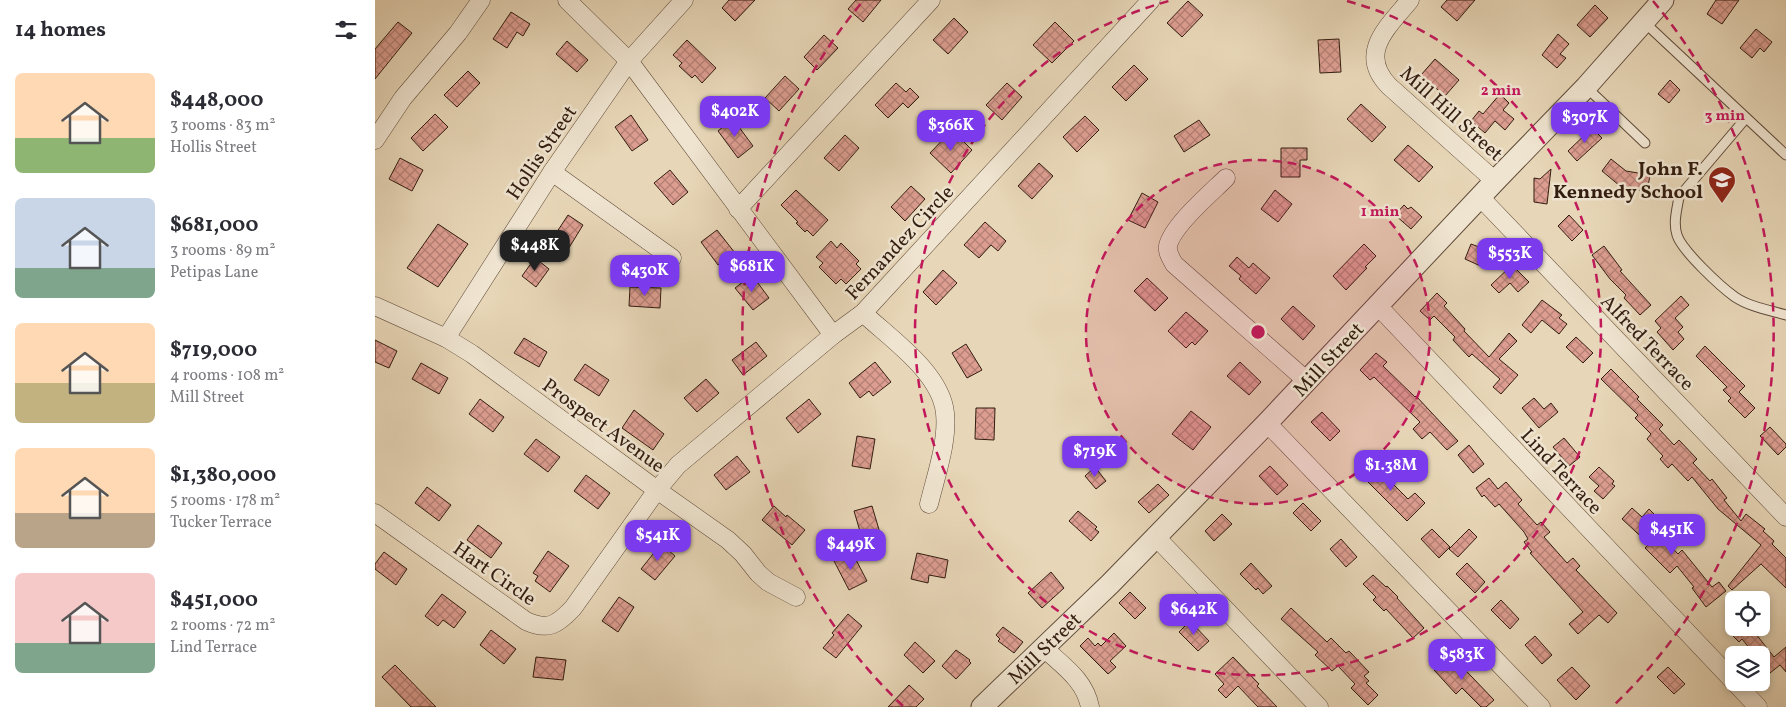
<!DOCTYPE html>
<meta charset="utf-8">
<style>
:root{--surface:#fff;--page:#f7f7f7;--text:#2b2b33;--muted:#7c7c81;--accent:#7c3aed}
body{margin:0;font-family:Vollkorn,serif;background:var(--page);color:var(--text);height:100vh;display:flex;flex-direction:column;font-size:19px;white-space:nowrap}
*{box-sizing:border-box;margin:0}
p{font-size:16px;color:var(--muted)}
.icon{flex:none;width:28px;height:28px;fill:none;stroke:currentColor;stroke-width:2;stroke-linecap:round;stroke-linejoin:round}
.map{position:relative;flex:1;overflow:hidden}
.panel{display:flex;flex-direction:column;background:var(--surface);width:375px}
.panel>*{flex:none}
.controls{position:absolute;left:1350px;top:591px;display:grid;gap:10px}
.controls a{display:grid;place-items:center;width:45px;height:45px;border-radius:8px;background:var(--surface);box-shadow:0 2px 8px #0003;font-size:25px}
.price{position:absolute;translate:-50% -42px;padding:0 11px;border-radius:10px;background:var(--accent);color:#fff;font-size:16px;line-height:32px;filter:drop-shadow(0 1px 2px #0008)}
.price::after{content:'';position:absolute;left:50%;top:30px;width:15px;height:11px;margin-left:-8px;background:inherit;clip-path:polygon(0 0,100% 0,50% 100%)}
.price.active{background:#222;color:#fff}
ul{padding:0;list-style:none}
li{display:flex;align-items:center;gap:15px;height:125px;padding:0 15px}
li span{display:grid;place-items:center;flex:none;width:140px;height:100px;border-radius:8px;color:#555}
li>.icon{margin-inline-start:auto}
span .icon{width:60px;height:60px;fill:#fffc;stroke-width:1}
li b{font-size:21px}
h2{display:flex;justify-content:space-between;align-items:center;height:60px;padding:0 15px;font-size:21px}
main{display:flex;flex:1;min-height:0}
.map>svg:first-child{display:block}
.building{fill:url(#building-cross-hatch);stroke:#331d10}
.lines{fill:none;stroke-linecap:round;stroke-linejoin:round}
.service-casing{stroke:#604b3a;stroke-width:11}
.minor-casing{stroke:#604b3a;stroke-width:19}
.tertiary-casing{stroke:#604b3a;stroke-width:23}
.service{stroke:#efe4d0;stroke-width:9}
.minor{stroke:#efe4d0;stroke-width:18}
.tertiary{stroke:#efe4d0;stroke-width:21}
.ring{fill:none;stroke:#c2185b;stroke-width:2.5;stroke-dasharray:9 6}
.labels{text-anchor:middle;stroke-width:5;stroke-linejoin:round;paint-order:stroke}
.street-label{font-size:20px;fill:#331d10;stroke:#efe4d0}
.poi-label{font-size:20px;font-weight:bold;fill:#331d10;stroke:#efe4d0;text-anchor:end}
.centre{fill:#c2185b;stroke:#efe4d0;stroke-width:2.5}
.ring-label{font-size:15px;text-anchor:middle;font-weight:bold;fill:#c2185b;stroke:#efe4d0;stroke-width:5;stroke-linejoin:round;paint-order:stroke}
</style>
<main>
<section class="panel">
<h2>14 homes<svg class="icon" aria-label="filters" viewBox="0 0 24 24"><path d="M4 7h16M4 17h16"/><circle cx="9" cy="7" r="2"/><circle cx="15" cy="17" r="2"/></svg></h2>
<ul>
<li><span style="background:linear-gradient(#ffd9b3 65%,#8fb573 0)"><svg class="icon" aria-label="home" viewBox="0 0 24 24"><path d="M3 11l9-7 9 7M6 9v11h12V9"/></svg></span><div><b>$448,000</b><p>3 rooms · 83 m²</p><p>Hollis Street</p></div></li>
<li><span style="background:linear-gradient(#c9d6e8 70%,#7fa58c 0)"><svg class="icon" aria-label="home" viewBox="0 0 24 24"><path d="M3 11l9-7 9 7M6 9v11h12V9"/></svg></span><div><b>$681,000</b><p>3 rooms · 89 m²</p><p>Petipas Lane</p></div></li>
<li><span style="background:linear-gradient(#ffd9b3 60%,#c2b280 0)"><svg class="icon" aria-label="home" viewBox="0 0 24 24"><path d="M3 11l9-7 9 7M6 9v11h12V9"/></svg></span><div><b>$719,000</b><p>4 rooms · 108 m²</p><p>Mill Street</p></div></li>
<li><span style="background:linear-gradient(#ffd9b3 65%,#b9a48a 0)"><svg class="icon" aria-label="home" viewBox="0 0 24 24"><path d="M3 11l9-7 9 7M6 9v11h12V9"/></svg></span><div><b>$1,380,000</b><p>5 rooms · 178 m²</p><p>Tucker Terrace</p></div></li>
<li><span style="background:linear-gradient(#f6c9c9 70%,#7fa58c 0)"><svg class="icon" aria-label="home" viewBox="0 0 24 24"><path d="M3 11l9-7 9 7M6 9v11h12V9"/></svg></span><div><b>$451,000</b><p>2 rooms · 72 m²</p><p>Lind Terrace</p></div></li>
</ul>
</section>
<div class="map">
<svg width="1411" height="707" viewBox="0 0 1411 707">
<defs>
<pattern id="building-cross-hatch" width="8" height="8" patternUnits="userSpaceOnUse" patternTransform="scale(1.25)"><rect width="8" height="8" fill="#dd9e91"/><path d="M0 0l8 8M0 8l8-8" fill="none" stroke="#b48075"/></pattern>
</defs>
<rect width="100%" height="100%" fill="#e7d6b7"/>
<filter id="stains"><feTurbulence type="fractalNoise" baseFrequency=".004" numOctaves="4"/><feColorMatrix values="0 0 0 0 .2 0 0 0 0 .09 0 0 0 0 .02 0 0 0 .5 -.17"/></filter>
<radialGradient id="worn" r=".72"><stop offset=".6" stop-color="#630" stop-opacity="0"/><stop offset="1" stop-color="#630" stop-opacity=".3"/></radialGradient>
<g class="building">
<polygon points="354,0 380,0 360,21 347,8"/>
<polygon points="481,0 506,0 488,22 473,9"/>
<polygon points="1072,0 1100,0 1082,21 1066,7"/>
<polygon points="1341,0 1364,0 1347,24 1332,14"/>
<polygon points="813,1 828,15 807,37 792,23"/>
<polygon points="1220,5 1233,18 1215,37 1202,25"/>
<polygon points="136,12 155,24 148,36 142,32 132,48 118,39"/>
<polygon points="579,18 593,32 573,54 558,40"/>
<polygon points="23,22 37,33 0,79 0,49"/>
<polygon points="680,22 699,41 677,63 658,45"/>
<polygon points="1381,29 1397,42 1389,52 1385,48 1377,58 1365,48"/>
<polygon points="1183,34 1194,44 1185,54 1191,58 1182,68 1167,55"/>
<polygon points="449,35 463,48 442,70 429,57"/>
<polygon points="964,39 966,72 945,73 943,40"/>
<polygon points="312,40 341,68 327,83 320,75 317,78 304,66 307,63 298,55"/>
<polygon points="192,41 213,60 202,72 181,54"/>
<polygon points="1060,59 1084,80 1070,96 1046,75"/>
<polygon points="759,65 773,79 751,101 737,87"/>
<polygon points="93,71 105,83 82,107 69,95"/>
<polygon points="410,76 424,89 404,111 390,98"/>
<polygon points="1295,80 1305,90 1294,103 1283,94"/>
<polygon points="521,83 531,92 535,88 544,97 533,108 528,103 513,118 500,105"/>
<polygon points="632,83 647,97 627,120 611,105"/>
<polygon points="1125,94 1134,103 1128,110 1139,119 1130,130 1120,121 1110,133 1096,121 1104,111 1108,114"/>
<polygon points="986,104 1011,127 997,142 972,119"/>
<polygon points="60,114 73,127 48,151 36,138"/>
<polygon points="256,115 273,140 257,151 240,127"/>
<polygon points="710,116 724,130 702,152 688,137"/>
<polygon points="358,119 378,146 363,158 343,131"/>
<polygon points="824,120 835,135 809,152 799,136"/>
<polygon points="1217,128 1227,138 1202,161 1193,151"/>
<polygon points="577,130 597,150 576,173 555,153"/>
<polygon points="470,135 484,148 464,171 449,158"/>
<polygon points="1033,145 1058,167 1044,182 1019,160"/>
<polygon points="906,148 932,148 932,160 925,160 925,177 906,177"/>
<polygon points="25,158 48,170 37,191 14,179"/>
<polygon points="1236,159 1251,171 1275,175 1272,192 1245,186 1227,171"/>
<polygon points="664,163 678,176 657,199 643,186"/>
<polygon points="1176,169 1172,204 1159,202 1159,178 1165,179"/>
<polygon points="295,170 313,192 298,205 279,183"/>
<polygon points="536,186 550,199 530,221 516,207"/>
<polygon points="421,190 453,220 438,236 432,230 430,232 421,223 423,222 406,205"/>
<polygon points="900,190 917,204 903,222 886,209"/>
<polygon points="767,193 783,202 770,228 753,220"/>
<polygon points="1029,205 1033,209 1036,207 1047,217 1036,229 1020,215"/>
<polygon points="193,215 208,225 192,251 176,241"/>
<polygon points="1194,215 1208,230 1197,241 1183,226"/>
<polygon points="610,222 631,241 623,251 616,245 604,258 589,245"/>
<polygon points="63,224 93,244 63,287 32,268"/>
<polygon points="342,230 360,253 343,265 326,242"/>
<polygon points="456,241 462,248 466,243 484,261 481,264 486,269 471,284 466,279 461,284 444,267 448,263 441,257"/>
<polygon points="989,244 1001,256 990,267 992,268 971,290 958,276"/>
<polygon points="1096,244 1117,252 1110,268 1090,259"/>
<polygon points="1229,246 1247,270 1245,271 1276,305 1265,315 1249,298 1251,295 1235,279 1217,255"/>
<polygon points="862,257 874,268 878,263 895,278 881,294 864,279 866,276 854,266"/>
<polygon points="160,258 174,269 161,287 147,276"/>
<polygon points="1137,265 1154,282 1143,292 1135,283 1124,293 1116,285"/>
<polygon points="568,270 582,283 561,305 548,292"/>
<polygon points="377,275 394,298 378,310 360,288"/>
<polygon points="772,278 793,298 780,311 759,291"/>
<polygon points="255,287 286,288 285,308 254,306"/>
<polygon points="1062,293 1072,303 1069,306 1090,329 1089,331 1114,357 1134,333 1142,341 1124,359 1143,375 1126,394 1118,387 1125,379 1097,354 1094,357 1078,340 1080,337 1059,316 1055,320 1045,311"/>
<polygon points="1306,296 1314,305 1300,318 1308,327 1303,332 1309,339 1298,350 1282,332 1286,328 1280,321"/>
<polygon points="1167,300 1187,315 1184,318 1192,324 1184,334 1167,320 1156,333 1147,325"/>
<polygon points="918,306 940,326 928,340 906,319"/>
<polygon points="811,312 833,331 820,345 817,342 811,348 793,331"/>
<polygon points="1201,337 1218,353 1208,363 1191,347"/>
<polygon points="149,338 172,352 164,367 139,353"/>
<polygon points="0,340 22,351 14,368 0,362"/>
<polygon points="381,342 392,356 368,375 357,360"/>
<polygon points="591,344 607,370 592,378 577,353"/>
<polygon points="1330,346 1370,386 1364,392 1380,408 1370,418 1353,401 1356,398 1348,390 1352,387 1321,356"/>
<polygon points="1001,353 1012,362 1008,366 1040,397 1041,396 1083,441 1072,450 1055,432 1047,439 1038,429 1045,422 999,377 995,380 985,370"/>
<polygon points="500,362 516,382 498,396 494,391 485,398 474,383"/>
<polygon points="865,362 886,382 874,395 852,376"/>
<polygon points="46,363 73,378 64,394 37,379"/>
<polygon points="210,364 234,380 224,396 199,380"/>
<polygon points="1236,369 1264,397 1262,399 1288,425 1284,429 1299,445 1304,440 1322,459 1318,463 1335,481 1337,479 1352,498 1349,500 1366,521 1371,514 1390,529 1388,531 1399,541 1397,544 1411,558 1411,588 1386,564 1357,590 1353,586 1386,545 1343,509 1317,477 1313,481 1297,464 1293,468 1285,459 1288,456 1272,439 1276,434 1260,418 1263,415 1226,379"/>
<polygon points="331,379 344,393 322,412 309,398"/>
<polygon points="1159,398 1169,409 1176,403 1183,412 1164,428 1147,408"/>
<polygon points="105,399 129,417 118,432 94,414"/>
<polygon points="434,399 446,414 423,433 411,418"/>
<polygon points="601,408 620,408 619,440 600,439"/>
<polygon points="259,410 289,434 278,450 247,428"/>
<polygon points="816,411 836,427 818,450 797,434"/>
<polygon points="947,412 965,431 955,441 936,422"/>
<polygon points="1395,427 1411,444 1411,447 1403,455 1385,436"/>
<polygon points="482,436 500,439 495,469 477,466"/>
<polygon points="1189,438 1205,457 1194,466 1178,447"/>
<polygon points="161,439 185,457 173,472 149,454"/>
<polygon points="1094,445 1109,464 1098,473 1083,455"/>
<polygon points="362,456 375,472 351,490 339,475"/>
<polygon points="991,459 1015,485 1017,483 1033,499 1040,493 1050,503 1032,521 981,470"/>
<polygon points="895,466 913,485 902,495 884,476"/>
<polygon points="720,467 731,481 721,489 710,476"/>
<polygon points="1224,467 1239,481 1237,484 1240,486 1228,499 1219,491 1224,486 1214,477"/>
<polygon points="211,475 235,493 223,509 199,491"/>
<polygon points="1114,478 1123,489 1131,482 1147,500 1143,504 1162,525 1166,522 1175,532 1169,537 1192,563 1198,558 1205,566 1201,570 1242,613 1233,623 1224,615 1203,634 1194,624 1208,612 1155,553 1157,552 1149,542 1153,539 1149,532 1124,504 1120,507 1109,495 1107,497 1101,488"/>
<polygon points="783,484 794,495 774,513 763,502"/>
<polygon points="52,487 76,505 64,521 40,503"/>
<polygon points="928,503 946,521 936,531 918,513"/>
<polygon points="399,506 411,517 412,515 430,530 417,545 387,520"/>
<polygon points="497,506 505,533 487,538 479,511"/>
<polygon points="1257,508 1267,517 1274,509 1283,518 1276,526 1303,554 1307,550 1337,587 1344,582 1351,591 1331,607 1317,588 1319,587 1302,566 1295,573 1270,548 1274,544 1247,519"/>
<polygon points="703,511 722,527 720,529 724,532 716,541 694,521"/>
<polygon points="847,514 857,524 839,541 830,531"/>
<polygon points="103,525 127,543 116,558 92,540"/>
<polygon points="1057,529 1075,547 1064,558 1046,539"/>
<polygon points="1094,529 1102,537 1083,557 1074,549"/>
<polygon points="966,539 982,557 971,567 955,549"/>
<polygon points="286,544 300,556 280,580 266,569"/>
<polygon points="173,551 194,566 175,592 160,581 163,576 158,573"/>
<polygon points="9,552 32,569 21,585 0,569 0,564"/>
<polygon points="477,552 492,581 474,590 459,561"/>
<polygon points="542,553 573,560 570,578 554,575 553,583 536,579"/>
<polygon points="876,563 897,586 888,594 883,588 881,590 865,574"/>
<polygon points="1092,563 1110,582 1100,593 1081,574"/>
<polygon points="676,572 689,588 667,608 653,593"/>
<polygon points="998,575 1011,587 1012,586 1023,597 1022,598 1049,628 1038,638 1011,609 1009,611 998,600 1001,597 988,584"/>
<polygon points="755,592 771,608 760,619 744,603"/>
<polygon points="67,594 91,612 79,628 68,620 63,626 50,616"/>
<polygon points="244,597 259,607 243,632 227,621"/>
<polygon points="1126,600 1144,619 1135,629 1116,610"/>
<polygon points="916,608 952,642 956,638 971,653 974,651 994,672 989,676 994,681 991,683 1003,695 993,705 976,688 980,684 963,666 957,671 940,655 943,652 906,619"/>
<polygon points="473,614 487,626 461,658 448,648 459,635 457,633"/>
<polygon points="815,621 834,641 823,651 804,632"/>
<polygon points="628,627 648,642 639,653 623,641 625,639 621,635"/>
<polygon points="1350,628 1379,628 1377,629 1399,657 1411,647 1411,672 1405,665 1395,673 1386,662 1386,655 1380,655 1367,639 1364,642"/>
<polygon points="116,630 141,649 129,664 105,645"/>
<polygon points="739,633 751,646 735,661 741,667 733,674 705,646 713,638 720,646 723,643 726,646"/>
<polygon points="1160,636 1177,655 1167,664 1150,645"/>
<polygon points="540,642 560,661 548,673 529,655"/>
<polygon points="581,650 595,660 594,661 596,663 581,679 567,666"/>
<polygon points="1075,654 1119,700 1111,707 1106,707 1087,688 1081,694 1059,670"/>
<polygon points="161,657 191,660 188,680 158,677"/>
<polygon points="858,657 884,684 882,686 902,707 883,707 863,686 851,698 843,690 849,684 840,674"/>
<polygon points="20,665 24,669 61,707 36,707 7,677"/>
<polygon points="1197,667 1215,686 1201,700 1182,680"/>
<polygon points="1293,667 1310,684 1299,694 1282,677"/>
<polygon points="534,685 549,699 541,707 513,707"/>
</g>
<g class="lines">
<g class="service-casing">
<g id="service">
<polyline points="1269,22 1411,155"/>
<polyline points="1211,87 1270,143"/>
<path d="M1371,118L1304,197C1302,209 1298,223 1302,235C1307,251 1346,287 1360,297C1375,307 1394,310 1411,315"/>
</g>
</g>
<g class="minor-casing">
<g id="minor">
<polyline points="192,0 254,61 458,335"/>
<path d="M1035,0C1013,27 982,53 1014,86L1120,181"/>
<polyline points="0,140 28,98 83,33 106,0"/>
<polyline points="177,172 297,258"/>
<path d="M851,178C836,193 797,226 793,246C792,253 796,258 799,264L932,381"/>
<polyline points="1105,197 1411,517"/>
<polyline points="363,209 556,0"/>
<polyline points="0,306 71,338 97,354 282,490 353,540 368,554 383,573 393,582 421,597"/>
<polyline points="1003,306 1383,707"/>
<path d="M488,313C516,339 566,373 570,413C573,442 561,475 554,504"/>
<polyline points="71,338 177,172 254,61 309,0"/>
<polyline points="892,423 1166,707"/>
<path d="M0,513L151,621C173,631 182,625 198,608L282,490L303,465L458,335L488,313L776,0"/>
<polyline points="780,536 944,707"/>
<path d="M669,648C688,666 710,680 715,707"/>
</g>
</g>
<g class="tertiary-casing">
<polyline id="tertiary" points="607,707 735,584 892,423 1120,181 1211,87 1288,0"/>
</g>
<use href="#service" class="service"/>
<use href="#minor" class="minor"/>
<use href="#tertiary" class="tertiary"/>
</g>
<circle cx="883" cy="332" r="172" fill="#c2185b" fill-opacity=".12"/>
<g class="ring">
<circle cx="883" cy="332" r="172"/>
<path d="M972 1A343 343 0 1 1 794 1"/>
<path d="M528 706A515 515 0 0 1 488 1M1278 1A515 515 0 0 1 1238 706"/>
</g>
<defs>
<g id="school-pin" transform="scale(1.4375)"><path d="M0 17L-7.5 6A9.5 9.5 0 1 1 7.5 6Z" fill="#8f2418" stroke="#efe4d0"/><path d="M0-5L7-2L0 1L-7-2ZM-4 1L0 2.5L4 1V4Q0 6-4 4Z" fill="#fff"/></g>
</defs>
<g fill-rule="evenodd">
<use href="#school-pin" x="1347" y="180"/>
</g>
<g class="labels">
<g class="street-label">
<text transform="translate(1077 113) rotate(42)" y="7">Mill Hill Street</text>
<text transform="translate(166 152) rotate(-56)" y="7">Hollis Street</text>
<text transform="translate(524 242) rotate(-47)" y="7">Fernandez Circle</text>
<text transform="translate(1273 342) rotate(46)" y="7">Alfred Terrace</text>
<text transform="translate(953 359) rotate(-47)" y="7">Mill Street</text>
<text transform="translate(229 425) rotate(36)" y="7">Prospect Avenue</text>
<text transform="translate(1187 471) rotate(47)" y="7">Lind Terrace</text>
<text transform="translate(120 573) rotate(35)" y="7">Hart Circle</text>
<text transform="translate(669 648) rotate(-44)" y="7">Mill Street</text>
</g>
<g class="poi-label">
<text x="1328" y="175">John F.<tspan x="1328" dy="23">Kennedy School</tspan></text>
</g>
</g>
<circle cx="883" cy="332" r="8" class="centre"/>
<g class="ring-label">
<text x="1126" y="95">2 min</text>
<text x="1350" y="120">3 min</text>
<text x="1005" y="216">1 min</text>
</g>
<rect width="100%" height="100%" filter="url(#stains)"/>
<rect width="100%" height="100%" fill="url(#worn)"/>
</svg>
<div class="controls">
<a><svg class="icon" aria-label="locate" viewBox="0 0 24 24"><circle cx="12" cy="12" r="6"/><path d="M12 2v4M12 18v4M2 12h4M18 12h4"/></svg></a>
<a><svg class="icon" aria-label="layers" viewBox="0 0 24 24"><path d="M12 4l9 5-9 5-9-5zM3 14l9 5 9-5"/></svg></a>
</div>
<b class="price" style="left:360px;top:138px">$402K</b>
<b class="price" style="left:1210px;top:144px">$307K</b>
<b class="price" style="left:576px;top:152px">$366K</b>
<b class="price active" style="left:160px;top:272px">$448K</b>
<b class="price" style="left:1135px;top:280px">$553K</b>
<b class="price" style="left:377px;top:293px">$681K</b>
<b class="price" style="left:270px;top:297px">$430K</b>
<b class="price" style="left:720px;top:478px">$719K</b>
<b class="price" style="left:1016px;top:492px">$1.38M</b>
<b class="price" style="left:1297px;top:556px">$451K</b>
<b class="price" style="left:283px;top:562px">$541K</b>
<b class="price" style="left:476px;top:571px">$449K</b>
<b class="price" style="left:819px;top:636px">$642K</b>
<b class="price" style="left:1087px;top:681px">$583K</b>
</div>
</main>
